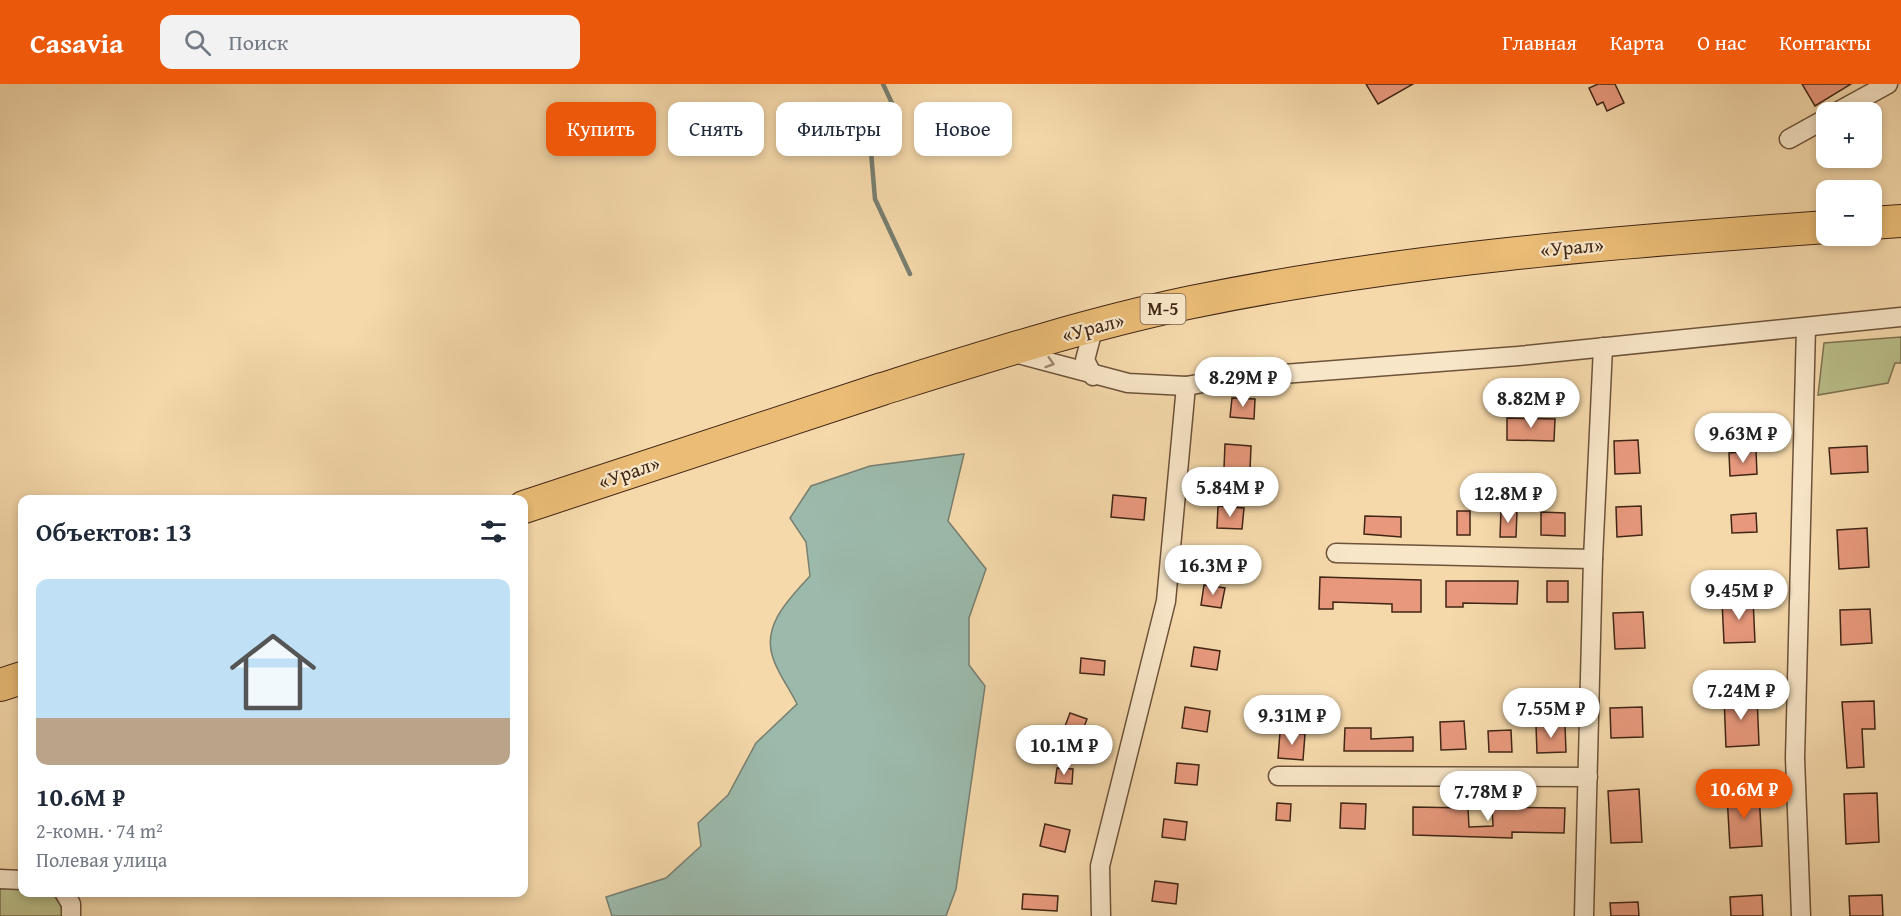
<!DOCTYPE html>
<html lang="ru">
<meta charset="utf-8">
<style>
:root{--surface:#fff;--page:#f2f2f3;--text:#1f2937;--muted:#747a83;--line:#e0e1e3;--accent:#ea580c}
body{margin:0;font-family:"Gentium Book Plus",serif;background:var(--page);color:var(--text);height:100vh;display:flex;flex-direction:column;font-size:22px;white-space:nowrap}
*{box-sizing:border-box;margin:0}
p{font-size:20px;color:var(--muted)}
.icon{flex:none;width:33px;height:33px;fill:none;stroke:currentColor;stroke-width:2;stroke-linecap:round;stroke-linejoin:round}
.map{position:relative;flex:1;overflow:hidden}
.details{position:absolute;left:18px;top:411px;width:510px;height:402px;display:flex;flex-direction:column;background:var(--surface);border-radius:12px;box-shadow:0 3px 9px #0003}
.details>*{flex:none}
.hud{position:absolute;left:546px;top:18px;width:570px;height:54px;display:flex;gap:12px}
.controls{position:absolute;left:1816px;top:18px;display:grid;gap:12px}
.controls a{display:grid;place-items:center;width:66px;height:66px;border-radius:12px;background:var(--surface);box-shadow:0 3px 9px #0003;font-size:30px}
.price{position:absolute;translate:-50% -51px;padding:0 14px;border-radius:21px;background:#fff;color:#222;font-size:20px;line-height:39px;filter:drop-shadow(0 2px 3px #0008)}
.price::after{content:'';position:absolute;left:50%;top:36px;width:18px;height:14px;margin-left:-9px;background:inherit;clip-path:polygon(0 0,100% 0,50% 100%)}
.price.active{background:var(--accent);color:#fff}
ul{padding:0;list-style:none}
li{display:grid;align-content:center;gap:12px;height:318px;padding:0 18px}
li+li{border-top:2px solid var(--line)}
li span{display:grid;place-items:center;height:186px;border-radius:12px;color:#555}
li>.icon{margin-inline-start:auto}
span .icon{width:108px;height:108px;fill:#fffc;stroke-width:1}
li b{font-size:26px}
h2{display:flex;justify-content:space-between;align-items:center;height:72px;padding:0 18px;font-size:26px}
.chip{padding:0 21px;border-radius:12px;background:var(--surface);box-shadow:0 3px 9px #0003;font-size:21px;line-height:54px}
.chip.active{background:var(--accent);color:#fff}
header{display:flex;align-items:center;gap:36px;box-sizing:border-box;height:84px;padding:0 30px;background:var(--accent);color:#fff}
header strong{font-size:28px}
nav{display:flex;gap:33px;margin-inline-start:auto;font-size:21px}
.search{width:420px;height:54px;background:var(--page);display:flex;align-items:center;gap:15px;box-sizing:border-box;padding:0 21px;border-radius:12px;color:var(--muted);font-size:22px}
.map>svg:first-child{display:block}
.green{fill:#babf8a;stroke:#7d7250;stroke-width:1.5}
.water{fill:#9cbaac;stroke:#777f70;stroke-width:1.5}
.lines{fill:none;stroke-linecap:round;stroke-linejoin:round}
.stream{stroke:#777f70;stroke-width:4.5}
.building{fill:#e8997d;stroke:#402615;stroke-width:1.5}
.minor-casing{stroke:#6d533a;stroke-width:21}
.trunk-casing{stroke:#402615;stroke-width:34}
.minor{stroke:#f8e6c8;stroke-width:18}
.trunk{stroke:#eabc76;stroke-width:32}
.oneway{stroke:#9c866e}
.labels{text-anchor:middle;stroke-width:4.5;stroke-linejoin:round;paint-order:stroke}
.shield{fill:#f8e6c8;stroke:#77604b;stroke-width:1.5}
.shield-label{font-size:18px;font-weight:bold;fill:#402615}
.street-label{font-size:20px;fill:#402615;stroke:#f8e6c8}
</style>
<header>
<strong>Casavia</strong>
<div class="search"><svg class="icon" aria-label="search" viewBox="0 0 24 24"><circle cx="10" cy="10" r="6"/><path d="M15 15l6 6"/></svg>Поиск</div>
<nav><a>Главная</a><a>Карта</a><a>О нас</a><a>Контакты</a></nav>
</header>
<div class="map">
<svg width="1901" height="832" viewBox="0 0 1901 832">
<rect width="100%" height="100%" fill="#f5d9ab"/>
<filter id="stains"><feTurbulence type="fractalNoise" baseFrequency=".00333" numOctaves="4"/><feColorMatrix values="0 0 0 0 .2 0 0 0 0 .09 0 0 0 0 .02 0 0 0 .5 -.17"/></filter>
<radialGradient id="worn" r=".72"><stop offset=".6" stop-color="#630" stop-opacity="0"/><stop offset="1" stop-color="#630" stop-opacity=".3"/></radialGradient>
<g class="green">
<polygon points="1901,253 1901,279 1895,279 1888,299 1818,311 1824,259"/>
<polygon points="22,804 22,808 53,809 62,824 62,832 0,832 0,805"/>
</g>
<path class="water" d="M964,370L948,437L986,485L969,534V581L985,602L956,805L946,832H612L606,813L666,794L701,762L698,739L728,711L756,659L797,620C790,605 778,590 773,574C761,541 791,513 810,492L806,458L790,434L811,402L870,382Z"/>
<g class="lines">
<polyline class="stream" points="883,0 898,32 870,56 875,115 910,190"/>
</g>
<g class="building">
<polygon points="1366,0 1413,0 1378,20"/>
<polygon points="1598,0 1615,0 1624,19 1607,27 1603,18 1597,21 1589,4"/>
<polygon points="1802,0 1851,0 1815,22"/>
<polygon points="1232,314 1255,315 1254,335 1230,333"/>
<polygon points="1507,334 1555,335 1554,357 1507,356"/>
<polygon points="1638,356 1640,389 1615,390 1614,357"/>
<polygon points="1225,360 1251,362 1250,386 1224,384"/>
<polygon points="1867,362 1868,388 1831,390 1829,364"/>
<polygon points="1756,367 1757,390 1730,392 1729,369"/>
<polygon points="1113,411 1146,414 1144,436 1111,433"/>
<polygon points="1218,422 1244,424 1242,445 1217,444"/>
<polygon points="1641,422 1642,451 1617,453 1616,423"/>
<rect x="1457" y="427" width="13" height="24"/>
<polygon points="1501,427 1517,427 1516,453 1500,453"/>
<polygon points="1541,428 1565,429 1565,452 1541,451"/>
<polygon points="1756,429 1757,448 1732,449 1731,431"/>
<polygon points="1365,432 1401,433 1401,453 1364,450"/>
<polygon points="1867,444 1869,483 1839,485 1837,446"/>
<polygon points="1320,493 1421,496 1421,528 1392,528 1392,520 1333,518 1333,525 1319,525"/>
<polygon points="1446,497 1518,497 1517,520 1463,519 1463,523 1446,523"/>
<rect x="1547" y="497" width="21" height="21"/>
<polygon points="1204,501 1225,504 1221,524 1201,521"/>
<polygon points="1753,515 1755,558 1724,559 1722,517"/>
<polygon points="1870,525 1872,559 1841,561 1840,526"/>
<polygon points="1643,528 1645,564 1615,565 1613,529"/>
<polygon points="1194,563 1220,567 1217,586 1191,582"/>
<polygon points="1081,574 1105,577 1104,591 1080,589"/>
<polygon points="1757,612 1759,661 1726,663 1724,613"/>
<polygon points="1874,617 1875,645 1862,645 1864,683 1847,684 1842,618"/>
<polygon points="1185,623 1210,627 1207,648 1182,644"/>
<polygon points="1642,623 1643,653 1611,654 1610,624"/>
<polygon points="1070,629 1087,635 1081,651 1064,645"/>
<polygon points="1464,637 1466,665 1441,666 1440,638"/>
<polygon points="1565,641 1566,668 1537,669 1536,642"/>
<polygon points="1345,644 1371,644 1371,655 1413,653 1413,667 1344,667"/>
<polygon points="1511,646 1512,668 1489,668 1488,647"/>
<polygon points="1280,648 1305,650 1303,676 1278,674"/>
<polygon points="1177,679 1199,681 1197,701 1175,699"/>
<polygon points="1057,684 1073,685 1072,700 1055,699"/>
<polygon points="1639,705 1642,758 1611,759 1608,707"/>
<polygon points="1759,709 1762,762 1730,764 1727,711"/>
<polygon points="1877,709 1879,758 1846,760 1844,710"/>
<polygon points="1277,719 1291,720 1290,737 1276,736"/>
<polygon points="1341,719 1366,720 1365,745 1340,744"/>
<polygon points="1413,723 1468,724 1469,743 1493,742 1492,723 1565,724 1564,749 1512,748 1512,754 1413,751"/>
<polygon points="1164,735 1187,738 1185,756 1162,753"/>
<polygon points="1045,740 1070,746 1065,768 1040,762"/>
<polygon points="1155,797 1178,800 1176,820 1152,817"/>
<polygon points="1023,810 1058,812 1057,827 1022,825"/>
<polygon points="1762,811 1763,832 1731,832 1730,813"/>
<polygon points="1882,811 1883,832 1850,832 1849,812"/>
<polygon points="1638,818 1639,832 1611,832 1610,819"/>
</g>
<g class="lines">
<g class="minor-casing">
<g id="minor">
<polyline points="1837,28 1888,0"/>
<polyline points="1789,55 1827,34"/>
<polyline points="1011,268 1128,299 1186,302 1232,294 1518,272 1901,233"/>
<polyline points="1093,292 1085,276 1094,242"/>
<polyline points="1336,469 1593,475"/>
<polyline points="1278,692 1588,693"/>
<polyline points="0,795 22,796"/>
<polyline points="64,808 71,820 71,832"/>
<polyline points="1101,832 1100,782 1166,517 1186,302"/>
<polyline points="1584,832 1593,475 1603,263"/>
<polyline points="1801,832 1795,674 1806,243"/>
</g>
</g>
<g class="trunk-casing">
<g id="trunk">
<polyline points="1872,139 1901,137"/>
<path d="M524,423C642,383 762,344 882,305C984,273 1087,240 1192,218C1402,175 1614,158 1827,143"/>
<polyline points="0,601 22,594"/>
</g>
</g>
<use href="#minor" class="minor"/>
<use href="#trunk" class="trunk"/>
</g>
<defs><path id="oneway-chevron" d="M-2-3.5L2.5 0L-2 3.5" fill="none" stroke-width="1.6" stroke-linecap="round" stroke-linejoin="round" transform="scale(1.5)"/></defs>
<use class="oneway" href="#oneway-chevron" transform="translate(1050 279) rotate(17)"/>
<g class="labels">
<rect class="shield" x="1140.5" y="210" width="45" height="30" rx="4.5"/>
<g class="shield-label">
<text x="1163" y="231">М-5</text>
</g>
<g class="street-label">
<text transform="translate(1572 163) rotate(-5)" y="7">«Урал»</text>
<text transform="translate(1093 243) rotate(-15)" y="7">«Урал»</text>
<text transform="translate(629 388) rotate(-19)" y="7">«Урал»</text>
</g>
</g>
<rect width="100%" height="100%" filter="url(#stains)"/>
<rect width="100%" height="100%" fill="url(#worn)"/>
</svg>
<div class="controls">
<a>+</a>
<a>−</a>
</div>
<b class="price" style="left:1243px;top:324px">8.29M ₽</b>
<b class="price" style="left:1531px;top:345px">8.82M ₽</b>
<b class="price" style="left:1743px;top:380px">9.63M ₽</b>
<b class="price" style="left:1230px;top:434px">5.84M ₽</b>
<b class="price" style="left:1508px;top:440px">12.8M ₽</b>
<b class="price" style="left:1213px;top:512px">16.3M ₽</b>
<b class="price" style="left:1739px;top:537px">9.45M ₽</b>
<b class="price" style="left:1741px;top:637px">7.24M ₽</b>
<b class="price" style="left:1551px;top:655px">7.55M ₽</b>
<b class="price" style="left:1292px;top:662px">9.31M ₽</b>
<b class="price" style="left:1064px;top:692px">10.1M ₽</b>
<b class="price active" style="left:1744px;top:736px">10.6M ₽</b>
<b class="price" style="left:1488px;top:738px">7.78M ₽</b>
<div class="hud">
<a class="chip active">Купить</a>
<a class="chip">Снять</a>
<a class="chip">Фильтры</a>
<a class="chip">Новое</a>
</div>
<section class="details">
<h2>Объектов: 13<svg class="icon" aria-label="filters" viewBox="0 0 24 24"><path d="M4 7h16M4 17h16"/><circle cx="9" cy="7" r="2"/><circle cx="15" cy="17" r="2"/></svg></h2>
<ul>
<li><span style="background:linear-gradient(#bfe0f5 75%,#b9a48a 0)"><svg class="icon" aria-label="home" viewBox="0 0 24 24"><path d="M3 11l9-7 9 7M6 9v11h12V9"/></svg></span><div><b>10.6M ₽</b><p>2-комн. · 74 m²</p><p>Полевая улица</p></div></li>
</ul>
</section>
</div>
